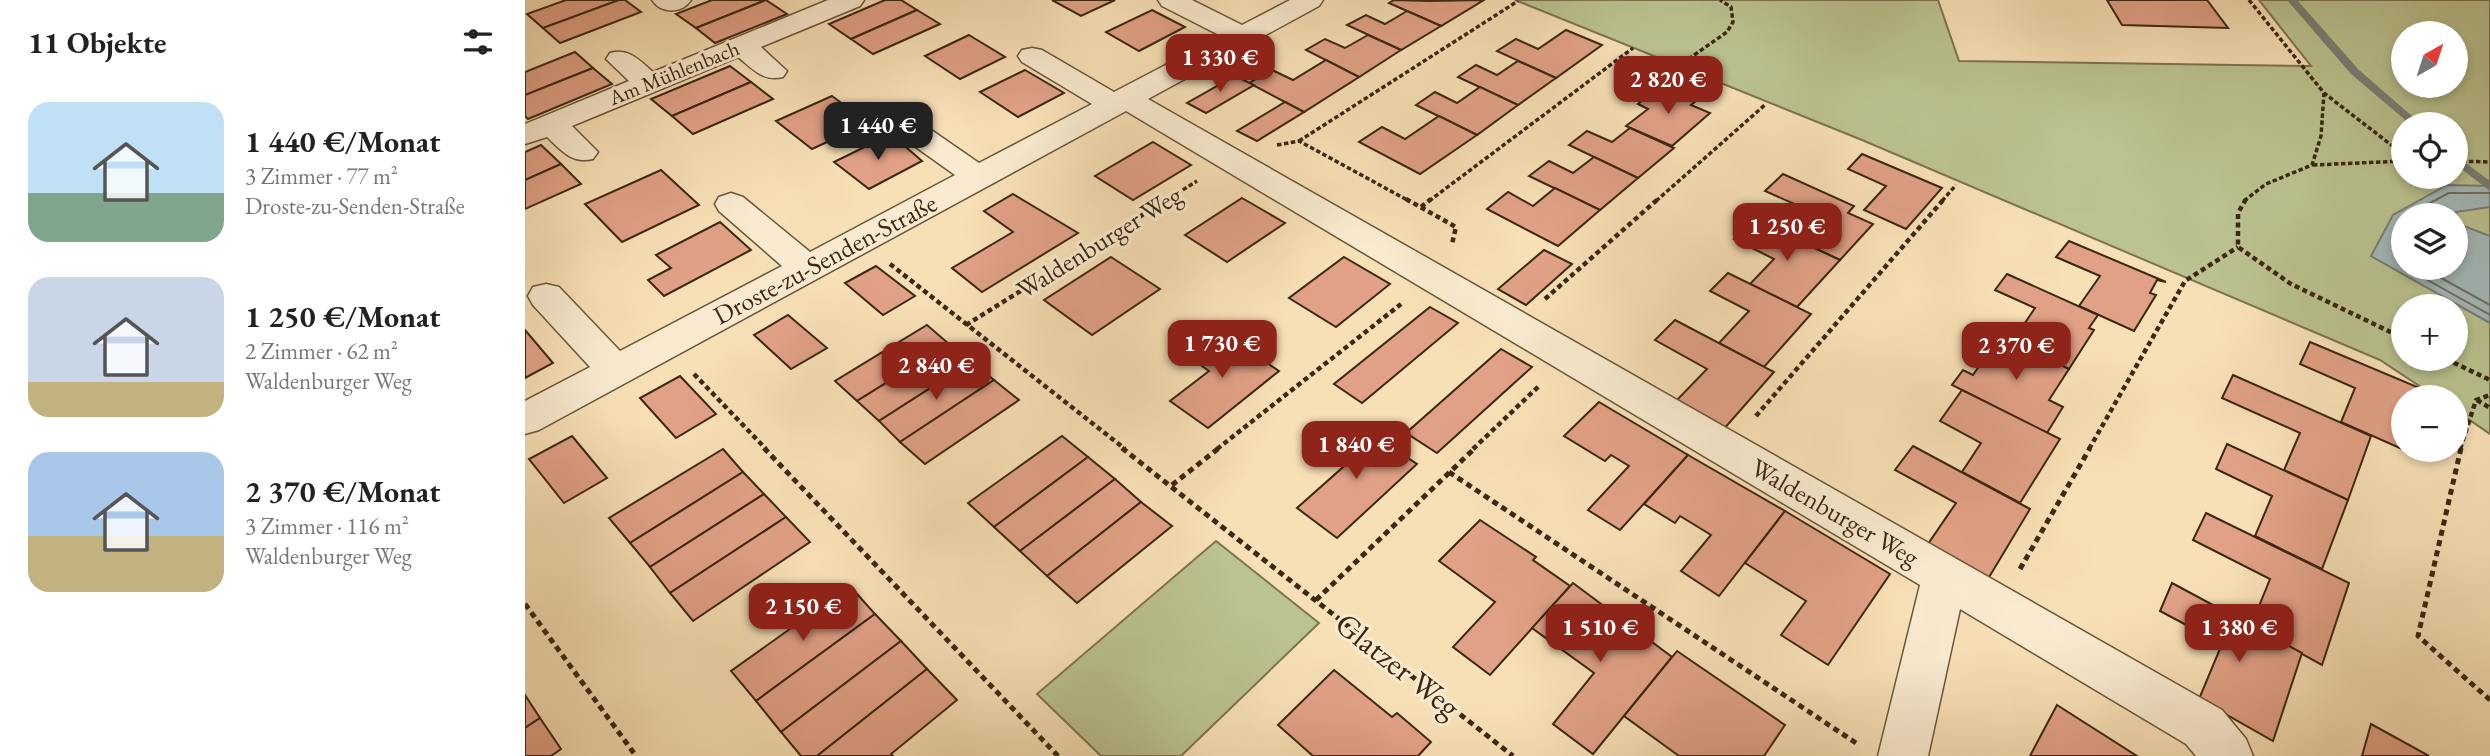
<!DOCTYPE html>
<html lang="de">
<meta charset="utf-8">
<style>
:root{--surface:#fff;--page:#f2f2f2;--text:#222;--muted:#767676;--accent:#8f2418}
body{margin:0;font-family:"EB Garamond",serif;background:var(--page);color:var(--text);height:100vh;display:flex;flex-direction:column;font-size:26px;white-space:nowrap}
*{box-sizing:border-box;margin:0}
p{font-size:23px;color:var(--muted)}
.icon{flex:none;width:38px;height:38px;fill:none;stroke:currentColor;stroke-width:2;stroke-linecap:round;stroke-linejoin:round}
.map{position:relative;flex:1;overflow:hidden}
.sheet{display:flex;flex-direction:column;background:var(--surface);width:525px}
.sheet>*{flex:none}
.needle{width:46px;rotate:39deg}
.fabs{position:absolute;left:1866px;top:21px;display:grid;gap:14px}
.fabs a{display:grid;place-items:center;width:77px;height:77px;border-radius:50%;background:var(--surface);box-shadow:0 4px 10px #0003;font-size:35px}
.price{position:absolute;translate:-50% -60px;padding:0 16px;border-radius:14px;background:var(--accent);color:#fff;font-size:23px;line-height:46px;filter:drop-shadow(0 2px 4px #0008)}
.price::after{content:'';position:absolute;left:50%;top:42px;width:21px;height:16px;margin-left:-10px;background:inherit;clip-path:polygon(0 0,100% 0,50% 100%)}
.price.selected{background:#222;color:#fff}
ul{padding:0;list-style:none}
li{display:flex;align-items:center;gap:21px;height:175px;padding:0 28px}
li span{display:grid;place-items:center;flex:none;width:196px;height:140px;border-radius:21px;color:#555}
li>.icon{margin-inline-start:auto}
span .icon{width:84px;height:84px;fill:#fffc;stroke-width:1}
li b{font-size:30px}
h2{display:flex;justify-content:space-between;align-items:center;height:84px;padding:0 28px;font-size:30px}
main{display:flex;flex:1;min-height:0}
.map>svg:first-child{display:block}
.green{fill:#bbc390;stroke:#7c7550;stroke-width:2;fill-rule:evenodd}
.water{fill:#a3baba;stroke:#7a7f76;stroke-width:2;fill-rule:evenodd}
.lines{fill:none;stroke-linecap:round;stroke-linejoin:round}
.shore{stroke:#707065;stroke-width:2}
.stream{fill:#7a7f76;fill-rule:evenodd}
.building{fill:#e1a186;stroke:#3c2710;stroke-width:2}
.minor-casing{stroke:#6b553a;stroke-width:3}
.path-far2{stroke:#3c2710;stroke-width:3.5;stroke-dasharray:4.5 2.5;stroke-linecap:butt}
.path-far1{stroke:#3c2710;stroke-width:4.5;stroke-dasharray:5 3.5;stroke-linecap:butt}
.path{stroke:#3c2710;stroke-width:5;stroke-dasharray:6 4.5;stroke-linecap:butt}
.minor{fill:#faebd0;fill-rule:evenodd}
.labels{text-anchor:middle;stroke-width:6;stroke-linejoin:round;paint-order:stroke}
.far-street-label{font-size:21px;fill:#3c2710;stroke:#faebd0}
.street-label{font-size:26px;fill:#3c2710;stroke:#faebd0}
.near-street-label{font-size:32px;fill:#3c2710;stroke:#faebd0}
</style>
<main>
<section class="sheet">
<h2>11 Objekte<svg class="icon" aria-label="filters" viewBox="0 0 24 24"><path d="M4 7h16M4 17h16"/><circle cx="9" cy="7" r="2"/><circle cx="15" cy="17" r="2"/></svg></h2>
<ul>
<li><span style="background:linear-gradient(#bfe0f5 65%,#7fa58c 0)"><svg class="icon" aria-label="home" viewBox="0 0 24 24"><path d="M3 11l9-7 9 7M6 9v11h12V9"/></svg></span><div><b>1 440 €/Monat</b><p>3 Zimmer · 77 m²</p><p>Droste-zu-Senden-Straße</p></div></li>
<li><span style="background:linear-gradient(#c9d6e8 75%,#c2b280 0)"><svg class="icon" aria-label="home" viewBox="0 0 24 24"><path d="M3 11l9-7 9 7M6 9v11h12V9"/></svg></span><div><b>1 250 €/Monat</b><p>2 Zimmer · 62 m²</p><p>Waldenburger Weg</p></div></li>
<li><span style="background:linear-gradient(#a9c7e8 60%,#c2b280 0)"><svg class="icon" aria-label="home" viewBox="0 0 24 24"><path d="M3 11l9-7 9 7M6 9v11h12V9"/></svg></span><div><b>2 370 €/Monat</b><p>3 Zimmer · 116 m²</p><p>Waldenburger Weg</p></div></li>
</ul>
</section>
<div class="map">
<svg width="1965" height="756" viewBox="0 0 1965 756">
<rect width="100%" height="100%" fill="#f8e0b6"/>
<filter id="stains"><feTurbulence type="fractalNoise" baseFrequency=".00286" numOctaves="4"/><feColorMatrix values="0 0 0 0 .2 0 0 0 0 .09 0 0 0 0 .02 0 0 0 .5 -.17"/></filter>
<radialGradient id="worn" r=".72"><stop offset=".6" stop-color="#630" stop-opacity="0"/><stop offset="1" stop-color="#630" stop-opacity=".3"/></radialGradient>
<g class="green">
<path d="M990,0H1413L1434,61L1786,66L1734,0H1965V434L1930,410V397H1911L1855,360L1337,140ZM1878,33H1930V86H1878ZM1878,124H1930V177H1878ZM1878,215H1930V268H1878ZM1878,306H1930V359H1878Z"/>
<polygon points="691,541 794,623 656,756 576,756 512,694"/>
</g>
<path class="water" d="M1922,185L1965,186V207L1931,212L1936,225L1965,236V323L1846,256L1868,215ZM1878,215H1930V268H1878Z"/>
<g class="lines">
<g class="shore">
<polyline points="1882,215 1924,193 1965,193"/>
<polyline points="1881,268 1965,315"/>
<polyline points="1898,268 1965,305"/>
</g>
<g class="stream">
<polygon points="1762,0 1772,0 1834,70 1896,124 1885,124 1826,74"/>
<polygon points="1930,155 1965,181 1965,191 1930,164"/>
</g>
</g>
<g class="building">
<polygon points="41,0 94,0 18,28 2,14"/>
<polygon points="94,0 100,0 116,12 35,43 18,28"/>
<polygon points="187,0 241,0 171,28 151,14"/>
<polygon points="241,0 262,14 190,43 171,28"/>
<polygon points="360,0 376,0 392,10 326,39 304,24"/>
<polygon points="527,0 590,0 556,16"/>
<polygon points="869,0 904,1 959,0 916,26 864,3"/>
<polygon points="1582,0 1682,0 1703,28 1597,25"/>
<polygon points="392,10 415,24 348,54 326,39"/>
<polygon points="627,10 660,27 614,51 581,32"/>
<polygon points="882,11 916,26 876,50 822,25 841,15 860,24"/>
<polygon points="1041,30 1077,45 1031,78 972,51 991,39 1013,49"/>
<polygon points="444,35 480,57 435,79 400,56"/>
<polygon points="843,35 876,50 834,77 781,50 800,39 820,48"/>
<polygon points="50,52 68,68 0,95 0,72"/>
<polygon points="801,60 834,77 779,112 724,83 747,70 768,80"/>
<polygon points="993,61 1031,78 993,105 933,77 951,65 972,75"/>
<polygon points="205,66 226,82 147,116 126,99"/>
<polygon points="68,68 87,84 3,119 0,116 0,95"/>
<polygon points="500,70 539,93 493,117 455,92"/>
<polygon points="710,76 729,85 681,113 662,103"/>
<polygon points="226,82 248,99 168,134 147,116"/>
<polygon points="1135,86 1171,101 1166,105 1185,113 1147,146 1101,126 1123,109 1113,104"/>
<polygon points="955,87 993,105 952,135 891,105 910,92 932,103"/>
<polygon points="307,96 343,123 287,149 251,121"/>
<polygon points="760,102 779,112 732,141 712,131"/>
<polygon points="914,116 952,135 895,174 834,142 857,127 880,139"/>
<polygon points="1105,128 1149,148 1113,178 1044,145 1062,131 1087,142"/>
<polygon points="362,136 372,144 375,142 397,161 344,189 309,162"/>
<polygon points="628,142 666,165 608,200 570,176"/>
<polygon points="16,145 36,164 0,180 0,152"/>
<polygon points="1337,154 1417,188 1381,229 1339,210 1361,186 1323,169"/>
<polygon points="1069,157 1113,178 1075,210 1004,176 1024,161 1048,173"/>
<polygon points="36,164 56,184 0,209 0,180"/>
<polygon points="136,170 174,205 97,242 60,204"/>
<polygon points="1258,174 1329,206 1323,213 1348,224 1315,260 1267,237 1290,213 1240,191"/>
<polygon points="1030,188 1075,210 1033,246 962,209 983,192 1008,206"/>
<polygon points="488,194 553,233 457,292 427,268 488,232 459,211"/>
<polygon points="717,198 760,223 702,262 660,235"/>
<polygon points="1229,220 1315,260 1272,307 1225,284 1249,259 1209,239"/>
<polygon points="195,222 226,250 139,296 123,280 146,268 131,255"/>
<polygon points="1544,241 1641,282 1632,280 1625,293 1631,295 1609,331 1554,306 1575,276 1531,257"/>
<polygon points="1019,250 1047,264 1001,305 973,289"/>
<polygon points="586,257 635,289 567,335 519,300"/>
<polygon points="819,257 865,284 811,327 764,298"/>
<polygon points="351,266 390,296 358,315 320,283"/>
<polygon points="1203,273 1286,314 1239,367 1194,343 1224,311 1185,291"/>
<polygon points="1482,274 1573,315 1564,328 1569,330 1544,369 1487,342 1510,308 1470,290"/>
<polygon points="905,307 933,323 837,403 809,384"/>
<polygon points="263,315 302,348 266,369 229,335"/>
<polygon points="1150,320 1249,372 1198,430 1150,402 1182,369 1130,340"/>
<polygon points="402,325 424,344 332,401 310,381"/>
<polygon points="0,330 28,363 0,378"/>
<polygon points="696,332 754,371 683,428 645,401 684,371 664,357 656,360"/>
<polygon points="1466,332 1544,369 1524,400 1538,407 1522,433 1427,385 1438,370 1448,375 1457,362 1466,366 1472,358 1452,349"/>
<polygon points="1785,342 1897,389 1895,397 1878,397 1877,449 1816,422 1830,388 1775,364"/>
<polygon points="424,344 446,362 354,421 332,401"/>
<polygon points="976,349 1007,367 912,453 881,433"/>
<polygon points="446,362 469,380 375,442 354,421"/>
<polygon points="1708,375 1846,436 1823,500 1759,470 1775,433 1697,398"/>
<polygon points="155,376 191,414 151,438 115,398"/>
<polygon points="469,380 494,400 400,464 375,442"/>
<polygon points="1437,390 1535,439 1495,503 1437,472 1456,443 1415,421"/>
<polygon points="1074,402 1163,455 1095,530 1063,510 1104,466 1086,455 1080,461 1039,436"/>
<polygon points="830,424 892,464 812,538 772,508 826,460 805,445"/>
<polygon points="47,436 82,478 39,503 4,459"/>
<polygon points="537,436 563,457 469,527 443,503"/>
<polygon points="1702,444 1823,500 1797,569 1730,536 1747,496 1691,469"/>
<polygon points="1388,446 1505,509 1463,579 1403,544 1431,503 1370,470"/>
<polygon points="198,449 218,472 105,543 84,518"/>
<polygon points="1163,455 1260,511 1194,596 1156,571 1186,535 1155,516 1150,523 1119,504"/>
<polygon points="563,457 590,479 495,551 469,527"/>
<polygon points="218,472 239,494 125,567 105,543"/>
<polygon points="590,479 616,502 522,576 495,551"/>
<polygon points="239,494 261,517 145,593 125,567"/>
<polygon points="616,502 647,526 552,603 522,576"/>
<polygon points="1260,511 1365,574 1303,665 1256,635 1281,601 1220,563"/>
<polygon points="1681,513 1824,583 1797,665 1726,626 1745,579 1668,540"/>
<polygon points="261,517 285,542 168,621 145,593"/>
<polygon points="955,520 1011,557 1008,560 1045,586 965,675 928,647 970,602 914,561"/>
<polygon points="1048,583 1147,657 1068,754 1028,724 1069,673 1007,628"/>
<polygon points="1647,583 1777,653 1748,741 1674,699 1697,644 1635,611"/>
<polygon points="325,586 350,614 231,701 206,671"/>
<polygon points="350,614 376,641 256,732 231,701"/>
<polygon points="376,641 402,669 292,756 276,756 256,732"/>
<polygon points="1152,651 1260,725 1239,756 1154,756 1099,716"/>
<polygon points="402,669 432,700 366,754 368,756 292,756"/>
<polygon points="809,670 867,717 872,713 906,742 893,756 788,756 753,725"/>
<polygon points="0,695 15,718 0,728"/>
<polygon points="1532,705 1612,756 1505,756"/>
<polygon points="15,718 36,749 26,756 0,756 0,728"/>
<polygon points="1846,724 1904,756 1837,756"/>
</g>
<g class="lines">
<g class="minor-casing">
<g id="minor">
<path d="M127,0H166C157,14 136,14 127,0Z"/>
<path d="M303,0H339L335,6L236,47L262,71L258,77C238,82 228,69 213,57L47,126L73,152L68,159C47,164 37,151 22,137L0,144V124L104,81L81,59L85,53C104,48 114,60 128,72Z"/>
<polygon points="633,0 667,0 717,25 765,0 798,0 794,6 623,99 1697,710 1721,739 1728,756 1671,756 1661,744 1435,609 1403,756 1353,756 1395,585 601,111 14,430 0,434 0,401 65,367 8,305 3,296 8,287 21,284 34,287 95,351 257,266 194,211 190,204 194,197 206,193 218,197 285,252 430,175 364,128 360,122 364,116 375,113 386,116 454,163 567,104 497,62 493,56 497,50 507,48 517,50 589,92 696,36 637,6"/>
</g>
</g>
<g class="path-far2">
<polyline points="1724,0 1799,93 1878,154"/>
<polyline points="1152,67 1202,32 1208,22 1206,7 1195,0"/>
<polyline points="774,141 993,1"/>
<polyline points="752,145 774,141 884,201"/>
<polyline points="1930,161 1965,162"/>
<polyline points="1788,165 1878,161"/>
<polyline points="640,201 672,181"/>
<polyline points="904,201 1108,48"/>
<polyline points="1131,201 1241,104"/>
<polyline points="1417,201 1431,185"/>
<polyline points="1719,201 1741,184 1787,165 1796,136 1799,93"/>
</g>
<g class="path-far1">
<polyline points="881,199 931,227 927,244"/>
<polyline points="1721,199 1713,213 1713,247 1766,284 1878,338"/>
<polyline points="896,207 906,199"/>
<polyline points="365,264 600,449"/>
<polyline points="1020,299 1133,199"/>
<polyline points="441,325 643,199"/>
<polyline points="1921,359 1965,380"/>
<polyline points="169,374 241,449"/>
<polyline points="1952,400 1965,408"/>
<polyline points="1231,416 1419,199"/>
<polyline points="692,449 876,304"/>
<polyline points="948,449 1015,385"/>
<polyline points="1564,449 1660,281 1713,247"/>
<polyline points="1935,449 1951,400 1965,395"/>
</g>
<g class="path">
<polyline points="239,448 533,756"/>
<polyline points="597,448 988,756"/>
<polyline points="1936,448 1893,636 1965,700"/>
<polyline points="924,472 1331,743"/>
<polyline points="647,485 694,448"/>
<polyline points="1495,569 1565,448"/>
<polyline points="791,600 950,448"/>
<polyline points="0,604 111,756"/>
</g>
<use href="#minor" class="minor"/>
</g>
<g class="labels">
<g class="far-street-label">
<text transform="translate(149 73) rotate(-22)" y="7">Am Mühlenbach</text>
</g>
<g class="street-label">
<text transform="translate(574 242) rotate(-32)" y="9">Waldenburger Weg</text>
<text transform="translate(300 259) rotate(-28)" y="9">Droste-zu-Senden-Straße</text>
<text transform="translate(1310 512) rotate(30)" y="9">Waldenburger Weg</text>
</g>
<g class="near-street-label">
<text transform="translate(873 665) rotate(38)" y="11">Glatzer Weg</text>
</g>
</g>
<rect width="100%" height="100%" filter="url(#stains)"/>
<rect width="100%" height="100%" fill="url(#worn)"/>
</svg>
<div class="fabs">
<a><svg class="needle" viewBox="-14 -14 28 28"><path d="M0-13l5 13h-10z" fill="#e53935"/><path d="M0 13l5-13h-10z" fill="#767676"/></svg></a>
<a><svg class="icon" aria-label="locate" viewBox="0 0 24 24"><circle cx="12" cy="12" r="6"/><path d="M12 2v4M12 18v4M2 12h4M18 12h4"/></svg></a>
<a><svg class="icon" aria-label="layers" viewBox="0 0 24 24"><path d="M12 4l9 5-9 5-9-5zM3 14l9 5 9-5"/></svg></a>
<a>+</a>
<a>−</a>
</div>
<b class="price" style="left:695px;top:94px">1 330 €</b>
<b class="price" style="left:1143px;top:116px">2 820 €</b>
<b class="price selected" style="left:353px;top:162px">1 440 €</b>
<b class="price" style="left:1262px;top:263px">1 250 €</b>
<b class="price" style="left:697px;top:380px">1 730 €</b>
<b class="price" style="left:1491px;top:382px">2 370 €</b>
<b class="price" style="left:411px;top:402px">2 840 €</b>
<b class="price" style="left:831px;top:481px">1 840 €</b>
<b class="price" style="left:278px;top:643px">2 150 €</b>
<b class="price" style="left:1075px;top:664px">1 510 €</b>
<b class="price" style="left:1714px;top:664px">1 380 €</b>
</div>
</main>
